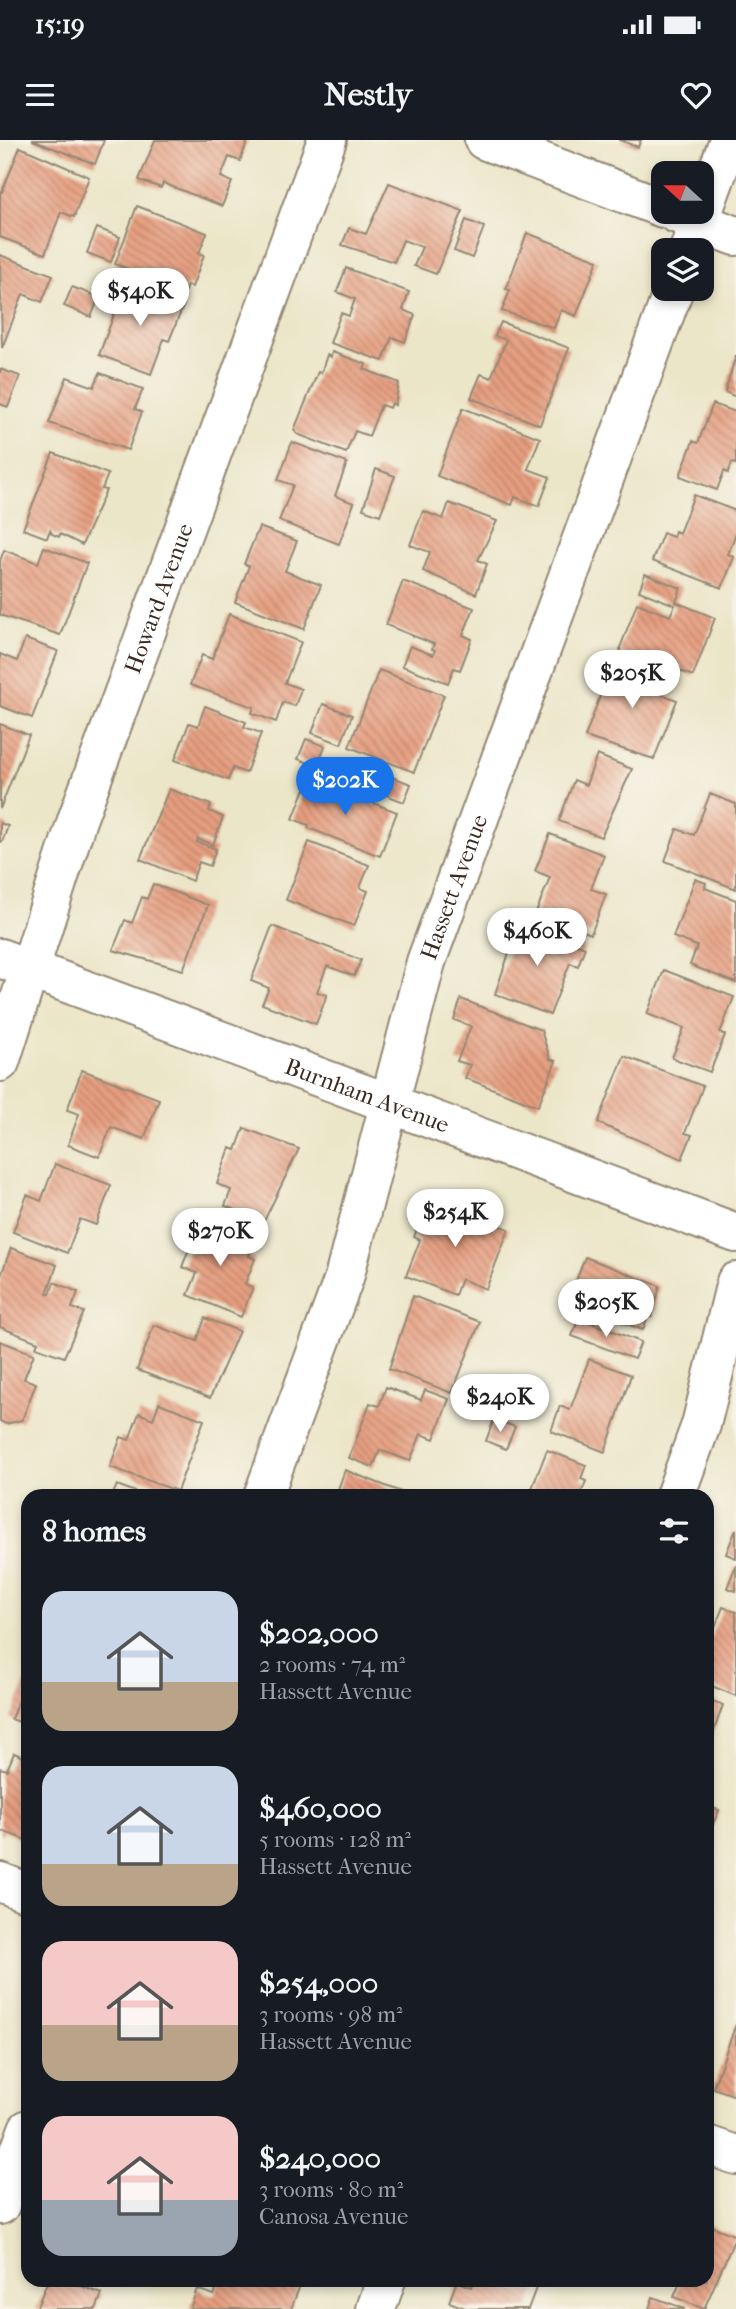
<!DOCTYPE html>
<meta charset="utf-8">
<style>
:root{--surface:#171b24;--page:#242831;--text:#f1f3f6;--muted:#9ea1a6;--accent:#1a73e8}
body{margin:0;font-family:"IM FELL French Canon",serif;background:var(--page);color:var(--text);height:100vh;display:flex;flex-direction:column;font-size:26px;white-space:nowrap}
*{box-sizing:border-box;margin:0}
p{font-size:23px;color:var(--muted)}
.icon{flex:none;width:38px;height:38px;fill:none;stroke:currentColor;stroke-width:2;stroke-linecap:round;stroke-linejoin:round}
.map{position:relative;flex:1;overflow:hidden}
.sheet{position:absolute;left:21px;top:1349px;width:693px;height:798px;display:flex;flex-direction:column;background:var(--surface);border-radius:21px;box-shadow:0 4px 10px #0003}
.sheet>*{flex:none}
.needle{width:46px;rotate:291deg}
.controls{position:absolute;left:651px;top:21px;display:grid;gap:14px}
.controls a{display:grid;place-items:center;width:63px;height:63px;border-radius:14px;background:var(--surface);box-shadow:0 4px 10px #0003;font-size:35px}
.price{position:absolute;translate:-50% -60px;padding:0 16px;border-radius:24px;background:#fff;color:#222;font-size:23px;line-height:46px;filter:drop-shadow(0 2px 4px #0008)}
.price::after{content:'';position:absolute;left:50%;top:42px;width:21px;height:16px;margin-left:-10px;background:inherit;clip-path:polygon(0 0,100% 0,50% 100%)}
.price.selected{background:var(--accent);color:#fff}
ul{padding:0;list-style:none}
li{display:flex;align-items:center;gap:21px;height:175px;padding:0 21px}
li span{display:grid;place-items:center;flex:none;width:196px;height:140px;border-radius:21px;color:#555}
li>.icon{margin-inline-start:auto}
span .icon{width:84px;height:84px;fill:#fffc;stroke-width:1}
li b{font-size:30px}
h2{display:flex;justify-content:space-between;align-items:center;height:84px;padding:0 21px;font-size:30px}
.status{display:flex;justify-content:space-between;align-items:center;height:49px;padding:0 35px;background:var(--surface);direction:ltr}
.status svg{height:19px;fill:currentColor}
header{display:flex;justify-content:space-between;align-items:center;height:91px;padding:0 21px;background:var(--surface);font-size:32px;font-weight:700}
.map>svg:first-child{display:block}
.building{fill:url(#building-back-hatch)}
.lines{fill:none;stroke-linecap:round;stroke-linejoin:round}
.minor-casing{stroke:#948874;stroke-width:42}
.minor{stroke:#fff;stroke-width:38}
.labels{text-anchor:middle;stroke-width:6;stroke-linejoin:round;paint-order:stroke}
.street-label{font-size:23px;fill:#3b2a1e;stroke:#f7f3e8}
</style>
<div class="status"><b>15:19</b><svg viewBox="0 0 49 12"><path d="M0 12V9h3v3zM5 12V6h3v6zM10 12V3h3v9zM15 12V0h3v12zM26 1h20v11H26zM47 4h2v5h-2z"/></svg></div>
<header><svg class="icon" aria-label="menu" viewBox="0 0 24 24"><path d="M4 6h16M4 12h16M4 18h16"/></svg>Nestly<svg class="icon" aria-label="heart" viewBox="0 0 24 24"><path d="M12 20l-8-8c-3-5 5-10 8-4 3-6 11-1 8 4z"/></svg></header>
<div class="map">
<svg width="736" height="2169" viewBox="0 0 736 2169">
<defs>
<pattern id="building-back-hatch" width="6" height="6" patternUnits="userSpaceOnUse" patternTransform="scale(1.75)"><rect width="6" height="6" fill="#e69e80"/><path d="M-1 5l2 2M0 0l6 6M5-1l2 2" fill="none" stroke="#bc8168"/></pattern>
</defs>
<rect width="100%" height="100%" fill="#f7f3e8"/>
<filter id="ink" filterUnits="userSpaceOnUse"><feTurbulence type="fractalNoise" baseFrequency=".0143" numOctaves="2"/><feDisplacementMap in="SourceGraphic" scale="14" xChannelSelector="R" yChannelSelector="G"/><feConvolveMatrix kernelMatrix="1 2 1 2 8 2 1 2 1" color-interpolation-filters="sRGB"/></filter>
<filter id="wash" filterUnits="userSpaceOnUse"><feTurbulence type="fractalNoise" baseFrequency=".00686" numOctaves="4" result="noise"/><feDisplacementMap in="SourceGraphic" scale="28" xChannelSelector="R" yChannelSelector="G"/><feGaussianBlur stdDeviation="1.57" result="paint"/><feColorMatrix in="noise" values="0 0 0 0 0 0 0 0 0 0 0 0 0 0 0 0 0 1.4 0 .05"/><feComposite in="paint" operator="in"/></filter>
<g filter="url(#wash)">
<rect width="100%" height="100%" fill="#ece6c9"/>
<g id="blocks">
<g class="building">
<polygon points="32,0 104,0 95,24"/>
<polygon points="155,0 248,0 240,21 229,17 221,37 232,42 222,66 163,43 161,48 139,40"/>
<polygon points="619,0 641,0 638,7"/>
<polygon points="20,7 89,37 74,77 61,72 45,114 0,97 0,52 2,52"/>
<polygon points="389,43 463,71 436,134 414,126 422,107 403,100 394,122 342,105 349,88 366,94"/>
<polygon points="137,66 207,93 199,113 204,115 192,147 187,145 185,151 115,124"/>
<polygon points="466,80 484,87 472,118 454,111"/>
<polygon points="97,88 120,97 111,122 87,113"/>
<polygon points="527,93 598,120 576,176 561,170 554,188 502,171 510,150 506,149"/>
<polygon points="0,115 53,135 42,162 23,154 2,208"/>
<polygon points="346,128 409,152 403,170 415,175 405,202 392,197 383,221 330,203 341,173 349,176 355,159 337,152"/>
<polygon points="124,141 184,164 169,201 164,199 151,234 99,215 118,164 124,167 126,161 117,158"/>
<polygon points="72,147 99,157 91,177 64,166"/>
<polygon points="501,182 569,208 540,285 471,258 481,234 491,238 506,200 495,196"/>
<polygon points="332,212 366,224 364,229 399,243 395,265 392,263 390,268 381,265 369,296 355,291 346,313 297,294 294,290 318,232 321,233 327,215 331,217"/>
<polygon points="736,215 736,257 725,252"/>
<polygon points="0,229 20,236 8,267 0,264"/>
<polygon points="100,233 143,249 135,269 142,272 128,310 49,283 67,237 94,247"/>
<polygon points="713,264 736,272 736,324 732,323 728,333 724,331 717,350 680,336 693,301 698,303"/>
<polygon points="463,268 540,298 528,329 550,337 539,366 515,357 512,365 437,336"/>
<polygon points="292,302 347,323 335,356 354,363 339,404 279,381 293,345 278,340"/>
<polygon points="53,313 108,334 102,349 106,350 82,405 60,394 59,397 52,394 50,390 47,398 23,389"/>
<polygon points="376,329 395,336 380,375 363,369"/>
<polygon points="694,355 736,371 736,393 728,414 734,417 722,448 652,421 663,393 673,397 675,391 679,393"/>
<polygon points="449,363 497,381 478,420 487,424 476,454 423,431 430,412 410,405 423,371 443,379"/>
<polygon points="259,387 297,401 285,431 321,445 304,489 235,462 249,426 244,424"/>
<polygon points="44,407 87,423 60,495 0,475 0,421 4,410 38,423"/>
<polygon points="645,434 681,448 676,462 715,478 693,536 649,519 647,523 621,513 620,508 637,463 670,476 675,465 639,451"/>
<polygon points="403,441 474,468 463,495 472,499 460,530 454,528 448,543 402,526 410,506 433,515 435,510 432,509 434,504 386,485"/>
<polygon points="229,474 301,502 285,543 301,549 295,566 283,562 276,582 252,573 254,567 190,545 202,515 212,519"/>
<polygon points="25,499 58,511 32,578 0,566 0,514 17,521"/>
<polygon points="614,518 667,538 661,554 677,560 654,619 585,597"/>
<polygon points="379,530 444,555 414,632 349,607"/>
<polygon points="323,564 352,575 341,604 312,593"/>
<polygon points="205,566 246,582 244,587 261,593 246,633 233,628 228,640 175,620 189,583 198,586"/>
<polygon points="0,584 29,595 0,669"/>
<polygon points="306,599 325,606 317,626 298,619"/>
<polygon points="597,615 632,629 601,697 559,681 574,640 586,645"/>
<polygon points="374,630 411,644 404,662 368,648"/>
<polygon points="308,641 323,647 324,644 397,672 380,716 308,688 309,685 293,679"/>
<polygon points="169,649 211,665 209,671 223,677 213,705 198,699 197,702 216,709 210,726 199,722 192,741 140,719"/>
<polygon points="710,654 736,664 736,749 665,721 677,689 694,695"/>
<polygon points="0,683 8,686 2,702 0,701"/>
<polygon points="550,694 604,715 591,749 606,754 591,794 536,773 550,737 535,731"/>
<polygon points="309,702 369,725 360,748 368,751 354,786 286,760"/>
<polygon points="695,739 706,743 705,748 736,760 736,843 690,825 697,806 673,797"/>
<polygon points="153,744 208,765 183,830 113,810 125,780 132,783 142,757 147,759"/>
<polygon points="520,781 585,807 578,826 570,823 550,875 495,854"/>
<polygon points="272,786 361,820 354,836 327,826 317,852 327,855 316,884 262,864 269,848 251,841"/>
<polygon points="664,830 734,857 720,893 725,895 710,932 672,918 684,888 647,874"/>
<polygon points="461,859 541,890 550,919 556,921 538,966 465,938 470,925 457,921 471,886 454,880"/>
<polygon points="624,916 703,946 685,993 692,995 682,1019 598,983"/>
<polygon points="82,930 159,959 144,999 111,987 99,1017 68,1005 79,974 67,970"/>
<polygon points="244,988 299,1009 264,1081 225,1066 231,1050 217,1044 230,1008 236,1010"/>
<polygon points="55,1024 111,1045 96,1085 80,1079 67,1113 13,1092 27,1055 41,1061"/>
<polygon points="427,1063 437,1067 439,1063 509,1089 486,1149 461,1139 455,1155 406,1136 420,1100 414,1097"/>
<polygon points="200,1081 254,1102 249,1116 255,1119 245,1144 253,1147 241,1177 188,1155 197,1133 182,1127"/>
<polygon points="11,1108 57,1125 47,1153 50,1154 54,1142 78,1152 72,1168 84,1172 64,1217 36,1207 38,1202 0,1187 0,1138"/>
<polygon points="585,1117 660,1146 652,1177 648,1176 643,1190 568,1162"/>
<polygon points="413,1156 480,1182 452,1253 389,1229"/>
<polygon points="205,1178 239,1191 210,1258 137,1230 154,1185 197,1201"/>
<polygon points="579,1178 641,1202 634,1219 572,1196"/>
<polygon points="0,1201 34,1214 24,1239 36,1243 22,1280 6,1284 0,1281"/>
<polygon points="589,1219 631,1235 605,1312 551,1291 560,1266 570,1270"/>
<polygon points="386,1247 421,1260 425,1250 449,1259 434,1299 421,1294 410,1321 380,1310 373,1327 349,1318 370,1263 379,1266"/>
<polygon points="159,1263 204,1280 177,1351 110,1327 121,1297 129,1300 139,1273 153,1279"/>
<polygon points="494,1279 515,1287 506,1309 486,1301"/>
<polygon points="547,1310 586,1325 581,1339 586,1341 580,1356 529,1356"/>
<polygon points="345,1330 411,1356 349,1356 337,1352"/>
<polygon points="117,1345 146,1356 112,1356"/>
<polygon points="736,1389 736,1418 726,1414"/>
<polygon points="736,1425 736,1451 727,1448"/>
<polygon points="723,1467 736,1472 736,1556 707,1544 707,1507"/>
<polygon points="28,1536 28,1585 11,1579"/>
<polygon points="707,1559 723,1565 707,1610"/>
<polygon points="14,1613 28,1619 28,1701 3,1691 0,1697 0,1628 7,1630"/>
<polygon points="707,1666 719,1670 707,1699"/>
<polygon points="736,1884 736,1956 713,1948"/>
<polygon points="707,2084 736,2096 704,2169 674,2157 681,2140 707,2140"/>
<polygon points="48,2140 66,2140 102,2154 96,2169 36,2169"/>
<polygon points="220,2140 243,2140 256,2145 258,2140 302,2140 291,2169 190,2169 197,2149 214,2155"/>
<polygon points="474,2140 539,2140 528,2169 468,2169 449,2162 457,2141 471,2147"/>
<polygon points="653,2157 685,2169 649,2169"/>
</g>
</g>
</g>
<g filter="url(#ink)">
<use href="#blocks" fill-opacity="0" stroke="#948874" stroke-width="2"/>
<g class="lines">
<g class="minor-casing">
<g id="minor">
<polyline points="484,0 663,68"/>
<polyline points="675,73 736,96"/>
<polyline points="689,110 729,0"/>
<path id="s1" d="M0,818L736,1093"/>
<path id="s2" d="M0,922L77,680L327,0"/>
<path id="s3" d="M263,1356L344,1138L426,822L674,149"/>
<polyline points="675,1356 701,1285 736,1142"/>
<polyline points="0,1742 28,1753"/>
<polyline points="707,2005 736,2015"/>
<polyline points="0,2065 28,1989"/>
<polyline points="376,2169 386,2140"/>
</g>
</g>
<use href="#minor" class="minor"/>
</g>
</g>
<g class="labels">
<g class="street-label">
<text dy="8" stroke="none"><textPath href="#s2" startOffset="490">Howard Avenue</textPath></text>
<text dy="8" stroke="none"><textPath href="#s3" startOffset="639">Hassett Avenue</textPath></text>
<text dy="8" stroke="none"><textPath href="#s1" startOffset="392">Burnham Avenue</textPath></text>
</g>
</g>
</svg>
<div class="controls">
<a><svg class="needle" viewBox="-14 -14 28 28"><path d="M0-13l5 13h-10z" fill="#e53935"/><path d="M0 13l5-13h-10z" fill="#9ea1a6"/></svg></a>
<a><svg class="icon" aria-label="layers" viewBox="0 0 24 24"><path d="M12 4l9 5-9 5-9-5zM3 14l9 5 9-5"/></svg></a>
</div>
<b class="price" style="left:140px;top:188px">$540K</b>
<b class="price" style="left:632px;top:570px">$205K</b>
<b class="price selected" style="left:345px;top:677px">$202K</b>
<b class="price" style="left:537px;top:828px">$460K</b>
<b class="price" style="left:455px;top:1109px">$254K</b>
<b class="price" style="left:220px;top:1128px">$270K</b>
<b class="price" style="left:606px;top:1199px">$205K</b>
<b class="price" style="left:500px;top:1294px">$240K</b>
<section class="sheet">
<h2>8 homes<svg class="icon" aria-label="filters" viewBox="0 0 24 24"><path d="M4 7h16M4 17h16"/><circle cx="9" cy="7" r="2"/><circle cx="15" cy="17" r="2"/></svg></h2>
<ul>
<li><span style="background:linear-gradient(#c9d6e8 65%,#b9a48a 0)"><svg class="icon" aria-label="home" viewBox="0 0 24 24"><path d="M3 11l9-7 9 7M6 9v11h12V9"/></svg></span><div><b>$202,000</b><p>2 rooms · 74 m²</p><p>Hassett Avenue</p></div></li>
<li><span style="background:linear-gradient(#c9d6e8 70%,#b9a48a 0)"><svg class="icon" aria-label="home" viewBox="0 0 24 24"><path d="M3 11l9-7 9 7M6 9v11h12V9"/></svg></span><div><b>$460,000</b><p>5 rooms · 128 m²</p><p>Hassett Avenue</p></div></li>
<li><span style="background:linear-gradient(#f6c9c9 60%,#b9a48a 0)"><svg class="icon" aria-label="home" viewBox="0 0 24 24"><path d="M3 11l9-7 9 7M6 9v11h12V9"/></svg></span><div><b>$254,000</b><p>3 rooms · 98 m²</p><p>Hassett Avenue</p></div></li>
<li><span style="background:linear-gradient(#f6c9c9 60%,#9aa5b1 0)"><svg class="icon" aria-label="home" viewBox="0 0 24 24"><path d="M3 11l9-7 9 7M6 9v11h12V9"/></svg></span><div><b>$240,000</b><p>3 rooms · 80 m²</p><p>Canosa Avenue</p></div></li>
</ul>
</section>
</div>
